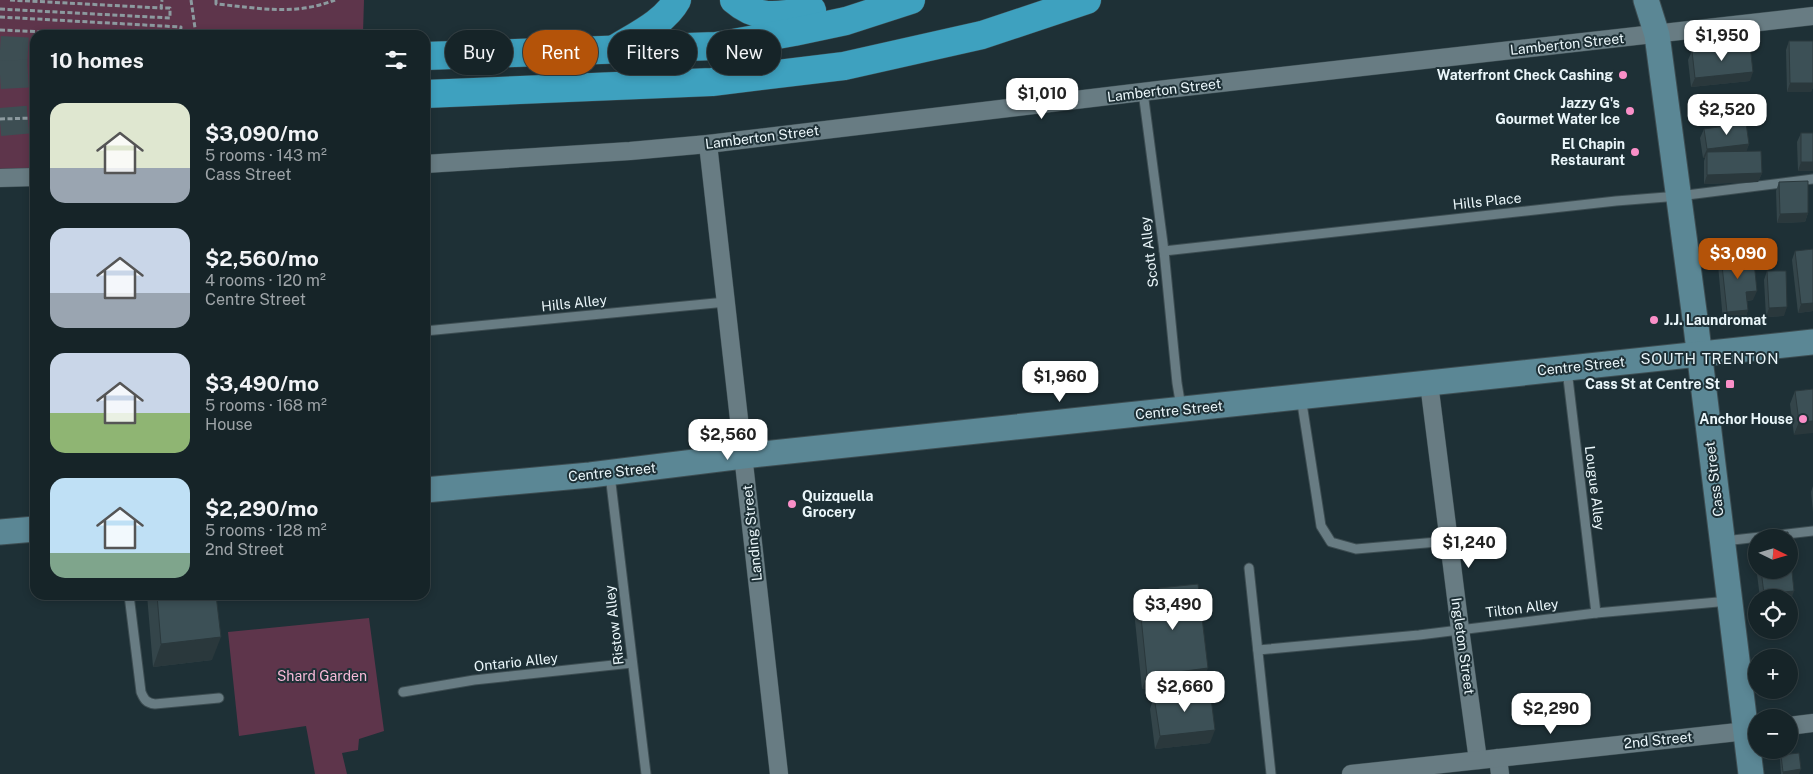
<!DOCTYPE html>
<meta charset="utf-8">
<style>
:root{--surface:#162428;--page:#233034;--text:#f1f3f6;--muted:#9ea4a8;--line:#354145;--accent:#b45309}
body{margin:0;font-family:"Public Sans",sans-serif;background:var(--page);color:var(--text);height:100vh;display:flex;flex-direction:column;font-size:19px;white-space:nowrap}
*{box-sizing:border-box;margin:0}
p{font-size:16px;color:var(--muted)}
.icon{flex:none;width:28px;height:28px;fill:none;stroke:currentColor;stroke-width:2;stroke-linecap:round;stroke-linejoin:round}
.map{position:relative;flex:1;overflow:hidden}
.details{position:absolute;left:30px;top:30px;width:400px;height:570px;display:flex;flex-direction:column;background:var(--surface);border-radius:15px;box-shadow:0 2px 8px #0003,0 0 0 1px var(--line)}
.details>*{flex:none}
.guide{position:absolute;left:445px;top:30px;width:475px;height:45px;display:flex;gap:10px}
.needle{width:32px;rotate:95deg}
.fabs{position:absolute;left:1748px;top:529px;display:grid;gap:10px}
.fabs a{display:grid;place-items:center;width:50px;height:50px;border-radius:50%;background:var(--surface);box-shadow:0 2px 8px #0003,0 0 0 1px var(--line);font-size:25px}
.price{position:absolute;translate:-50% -42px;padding:0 11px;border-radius:10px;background:#fff;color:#222;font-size:16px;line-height:32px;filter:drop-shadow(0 1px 2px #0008)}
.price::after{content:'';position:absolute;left:50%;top:30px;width:15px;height:11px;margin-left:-8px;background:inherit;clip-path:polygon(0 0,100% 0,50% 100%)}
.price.current{background:var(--accent);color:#fff}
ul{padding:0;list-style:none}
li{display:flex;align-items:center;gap:15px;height:125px;padding:0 20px}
li span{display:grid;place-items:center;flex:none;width:140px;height:100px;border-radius:15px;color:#555}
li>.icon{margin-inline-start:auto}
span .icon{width:60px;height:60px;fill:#fffc;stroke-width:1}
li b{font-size:21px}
h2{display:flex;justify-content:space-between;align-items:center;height:60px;padding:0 20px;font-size:21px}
.chip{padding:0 18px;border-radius:22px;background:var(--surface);box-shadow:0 2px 8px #0003,0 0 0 1px var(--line);font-size:18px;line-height:45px}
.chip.current{background:var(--accent);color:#fff}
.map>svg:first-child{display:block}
.green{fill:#5e354b}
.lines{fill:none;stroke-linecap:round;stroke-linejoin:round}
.highway-tunnel{stroke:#3d4e53;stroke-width:28;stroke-dasharray:28 14;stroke-linecap:butt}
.lane-casing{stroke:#3d4d52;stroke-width:11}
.street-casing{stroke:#3d4d52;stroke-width:19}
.secondary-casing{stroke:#3d4d52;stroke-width:27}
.highway-casing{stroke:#3d4d52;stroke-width:29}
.path{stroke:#8c9a9f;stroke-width:3;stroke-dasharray:5 2.5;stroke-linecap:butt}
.lane{stroke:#687c83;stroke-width:9}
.street{stroke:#687c83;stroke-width:18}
.secondary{stroke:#5b8795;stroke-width:25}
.highway{stroke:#3ea1bf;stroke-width:28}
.wall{fill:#34454a}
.shaded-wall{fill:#2a383c}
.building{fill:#3c5056;stroke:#2a383c}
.poi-dot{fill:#fa8fc8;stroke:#1e3036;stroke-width:2}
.labels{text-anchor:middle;stroke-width:4;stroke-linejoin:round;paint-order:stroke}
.street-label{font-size:14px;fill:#eaf6fa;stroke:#1e3036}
.poi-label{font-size:14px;font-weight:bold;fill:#eaf6fa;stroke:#1e3036;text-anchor:end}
.park-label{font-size:14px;fill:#f8bad9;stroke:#1e3036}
.neighbourhood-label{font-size:15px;letter-spacing:1px;fill:#eaf6fa;stroke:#1e3036}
</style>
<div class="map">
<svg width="1813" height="774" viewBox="0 0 1813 774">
<rect width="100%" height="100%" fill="#1e3036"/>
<g class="green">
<polygon points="0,0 364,0 363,33 35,35 35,169 0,170"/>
<polygon points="369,618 384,731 359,739 358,750 342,753 347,774 315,774 306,726 239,736 228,632"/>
</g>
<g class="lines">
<g class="highway-tunnel">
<polyline points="0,50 35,52"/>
<polyline points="0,75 35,73"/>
<polyline points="0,122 35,119"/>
</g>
<g class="lane-casing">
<g id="lane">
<polyline points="1143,92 1164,251 1177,383 1181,407"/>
<polyline points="1164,251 1616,201 1679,196 1813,179"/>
<polyline points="425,331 726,302"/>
<polyline points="1567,370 1596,613"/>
<polyline points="1301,397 1321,526 1331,542 1356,549 1449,541"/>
<polyline points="610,475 646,774"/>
<polyline points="1724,541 1813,531"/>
<polyline points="1249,568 1271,774"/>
<path d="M129,595L141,692C144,699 146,703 155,704L219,698"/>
<polyline points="1258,650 1419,635 1596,613 1729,601"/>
<polyline points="403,692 474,680 632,663"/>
</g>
</g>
<g class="street-casing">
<g id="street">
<polyline points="708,144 779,774"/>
<polyline points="425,164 630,151 708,144 1167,89 1813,16"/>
<polyline points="0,178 35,177"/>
<polyline points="1429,383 1460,629 1478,760"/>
<polyline points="1789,726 1813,723"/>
<polyline points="1498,758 1500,774"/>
<polyline points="1351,774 1756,730"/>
</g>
</g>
<g class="secondary-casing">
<g id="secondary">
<polyline points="1646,0 1657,35 1696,326 1751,774"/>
<polyline points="425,490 590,475 743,456 1813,342"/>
<polyline points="0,532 35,529"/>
</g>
</g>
<g class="highway-casing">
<g id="highway">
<path d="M734,0C759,22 782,15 812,10"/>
<path d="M616,48C637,35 665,22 677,0"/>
<polyline points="425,56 716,46 794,32 846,21 911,0"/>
<polyline points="425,94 712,82 844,66 982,35 1087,0"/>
</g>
</g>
<g class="path">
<polyline points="10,0 161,8 162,0"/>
<polyline points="191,0 196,35"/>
<path d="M216,0V4C259,8 294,16 335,0"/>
<polyline points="0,9 170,18 170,8 161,8"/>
<polyline points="0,17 181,27 180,35"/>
<polyline points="0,30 114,35"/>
<polyline points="0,119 35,118"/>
</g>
<use href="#lane" class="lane"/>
<use href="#street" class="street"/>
<use href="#secondary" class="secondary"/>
<use href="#highway" class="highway"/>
</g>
<g class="wall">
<polygon points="1789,41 1813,41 1813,87 1811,92 1787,92 1786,50"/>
<polygon points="1692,51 1750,81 1691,87 1688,60"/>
<polygon points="1704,129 1749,144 1746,151 1762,173 1758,182 1704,184 1704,161 1705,158 1703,158 1700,138"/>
<polygon points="1801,133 1813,133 1813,171 1798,171 1797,142"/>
<polygon points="1779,182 1808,213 1805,222 1777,223 1776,191"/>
<polygon points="1795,251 1813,311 1798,313 1792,260"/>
<polygon points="1721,256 1753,300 1747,301 1748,310 1745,319 1723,321 1718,265"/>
<polygon points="1767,271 1784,316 1766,317 1764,280"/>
<polygon points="1813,389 1794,435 1790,404 1795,391"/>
<polygon points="1813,486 1813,512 1811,492"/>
<polygon points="1757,535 1788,538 1756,538 1756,569 1753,544"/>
<polygon points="1790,562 1791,600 1789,598 1760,598 1757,574 1758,571 1757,572 1756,570 1789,570"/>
<polygon points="1159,588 1203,681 1142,689 1134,611 1139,597 1156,596"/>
<polygon points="147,595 216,595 212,660 153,667"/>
<polygon points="1154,696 1210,743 1155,749 1150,709"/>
<polygon points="1781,755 1799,774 1781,774 1780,760"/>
</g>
<g class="shaded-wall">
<polygon points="1753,72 1750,81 1691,87 1695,78"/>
<polygon points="1790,83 1813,83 1813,87 1811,92 1787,92"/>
<polygon points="1749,144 1746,153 1707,152 1705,158 1703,158 1707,149"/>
<polygon points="1801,162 1813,162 1813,171 1798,171"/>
<polygon points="1762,173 1758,182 1704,184 1707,175"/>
<polygon points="1808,213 1805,222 1777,223 1780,214"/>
<polygon points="1757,291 1753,300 1743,301 1746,292"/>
<polygon points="1813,303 1813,311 1798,313 1801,304"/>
<polygon points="1787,307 1784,316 1766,317 1769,308"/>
<polygon points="1748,310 1745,319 1723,321 1727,312"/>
<polygon points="1813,421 1813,433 1794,435 1799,422"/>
<polygon points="1794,591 1791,600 1789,600 1789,598 1763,598 1764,594"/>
<polygon points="221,637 212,660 153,667 161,644"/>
<polygon points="1208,668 1203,681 1142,689 1147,676"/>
<polygon points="1215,730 1210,743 1155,749 1160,736"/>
<polygon points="1801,769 1799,774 1783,774 1783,772"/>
</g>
<g class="building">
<polygon points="1789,41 1813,41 1813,83 1790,83"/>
<polygon points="1750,45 1753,72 1695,78 1692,51"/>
<polygon points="1746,123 1749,144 1707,149 1704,129"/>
<rect x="1801" y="133" width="12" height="29"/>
<polygon points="1761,151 1762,173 1707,175 1707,152"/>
<polygon points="1808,181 1808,213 1780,214 1779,182"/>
<polygon points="1813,249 1813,303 1801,304 1795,251"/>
<polygon points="1753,252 1757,291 1746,292 1748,310 1727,312 1721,256"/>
<polygon points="1767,271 1786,271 1787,307 1769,308"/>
<polygon points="1813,389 1813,421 1799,422 1795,391"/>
<polygon points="1788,532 1788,538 1757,538 1757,535"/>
<polygon points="1789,541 1791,560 1789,560"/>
<polygon points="1789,562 1791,562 1794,591 1764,594 1761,570 1789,570"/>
<polygon points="1198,584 1208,668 1147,676 1139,597 1159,596 1159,588"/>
<polygon points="157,595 216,595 221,637 161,644"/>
<polygon points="1210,690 1215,730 1160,736 1154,696"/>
<polygon points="1799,753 1801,769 1783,772 1781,755"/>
</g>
<g class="poi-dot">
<circle cx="1623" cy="75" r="5"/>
<circle cx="1630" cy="111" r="5"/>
<circle cx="1635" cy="152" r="5"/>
<circle cx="1654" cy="320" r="5"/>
<rect x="1725" y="379" width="10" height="10" rx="2.5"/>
<circle cx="1803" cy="419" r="5"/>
<circle cx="792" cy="504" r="5"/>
</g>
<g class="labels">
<g class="street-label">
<text transform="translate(1567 44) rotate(-6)" y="5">Lamberton Street</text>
<text transform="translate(1164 90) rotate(-7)" y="5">Lamberton Street</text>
<text transform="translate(762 137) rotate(-7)" y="5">Lamberton Street</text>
<text transform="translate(1487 201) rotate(-6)" y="5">Hills Place</text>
<text transform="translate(1149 252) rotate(-97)" y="5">Scott Alley</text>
<text transform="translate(574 303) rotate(-6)" y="5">Hills Alley</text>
<text transform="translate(1581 366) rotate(-6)" y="5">Centre Street</text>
<text transform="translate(1179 410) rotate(-6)" y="5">Centre Street</text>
<text transform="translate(612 472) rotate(-6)" y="5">Centre Street</text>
<text transform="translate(1714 479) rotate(-97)" y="5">Cass Street</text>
<text transform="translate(1595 488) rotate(83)" y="5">Lougue Alley</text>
<text transform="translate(752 533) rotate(-96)" y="5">Landing Street</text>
<text transform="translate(1522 608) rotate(-7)" y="5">Tilton Alley</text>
<text transform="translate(614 625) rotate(-97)" y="5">Ristow Alley</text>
<text transform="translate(1463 646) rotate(82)" y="5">Ingleton Street</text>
<text transform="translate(516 662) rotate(-6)" y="5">Ontario Alley</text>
<text transform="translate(1658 740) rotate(-6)" y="5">2nd Street</text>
</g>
<g class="poi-label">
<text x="1613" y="80">Waterfront Check Cashing</text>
<text x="1620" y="108">Jazzy G's<tspan x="1620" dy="16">Gourmet Water Ice</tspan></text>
<text x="1625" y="149">El Chapin<tspan x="1625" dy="16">Restaurant</tspan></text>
<text x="1664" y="325" text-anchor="start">J.J. Laundromat</text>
<text x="1720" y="389">Cass St at Centre St</text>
<text x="1793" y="424">Anchor House</text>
<text x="802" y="501" text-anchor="start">Quizquella<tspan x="802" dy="16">Grocery</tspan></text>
</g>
<g class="park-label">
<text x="322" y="681">Shard Garden</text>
</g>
<g class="neighbourhood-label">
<text x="1710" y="364">SOUTH TRENTON</text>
</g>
</g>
</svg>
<div class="fabs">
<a><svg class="needle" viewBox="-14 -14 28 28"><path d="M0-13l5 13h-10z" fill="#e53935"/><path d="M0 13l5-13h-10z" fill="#9ea4a8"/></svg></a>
<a><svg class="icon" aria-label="locate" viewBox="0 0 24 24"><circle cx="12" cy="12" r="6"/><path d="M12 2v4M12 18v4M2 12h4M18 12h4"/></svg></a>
<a>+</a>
<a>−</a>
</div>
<b class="price" style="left:1722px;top:62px">$1,950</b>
<b class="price" style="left:1042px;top:120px">$1,010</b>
<b class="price" style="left:1727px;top:136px">$2,520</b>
<b class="price current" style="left:1738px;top:280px">$3,090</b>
<b class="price" style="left:1060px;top:403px">$1,960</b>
<b class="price" style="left:728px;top:461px">$2,560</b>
<b class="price" style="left:1469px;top:569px">$1,240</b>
<b class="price" style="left:1173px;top:631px">$3,490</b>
<b class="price" style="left:1185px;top:713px">$2,660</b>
<b class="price" style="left:1551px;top:735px">$2,290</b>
<div class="guide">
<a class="chip">Buy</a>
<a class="chip current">Rent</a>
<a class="chip">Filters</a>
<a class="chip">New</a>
</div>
<section class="details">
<h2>10 homes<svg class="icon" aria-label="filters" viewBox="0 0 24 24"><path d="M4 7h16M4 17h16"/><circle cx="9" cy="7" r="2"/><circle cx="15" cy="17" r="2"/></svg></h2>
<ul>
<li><span style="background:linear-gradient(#dfe7d0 65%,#9aa5b1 0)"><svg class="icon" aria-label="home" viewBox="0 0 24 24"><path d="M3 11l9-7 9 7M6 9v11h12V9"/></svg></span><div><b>$3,090/mo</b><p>5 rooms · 143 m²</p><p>Cass Street</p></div></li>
<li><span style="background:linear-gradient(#c9d6e8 65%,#9aa5b1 0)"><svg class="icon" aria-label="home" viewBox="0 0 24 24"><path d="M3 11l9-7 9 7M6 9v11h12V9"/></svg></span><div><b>$2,560/mo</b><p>4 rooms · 120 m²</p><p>Centre Street</p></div></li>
<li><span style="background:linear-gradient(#c9d6e8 60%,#8fb573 0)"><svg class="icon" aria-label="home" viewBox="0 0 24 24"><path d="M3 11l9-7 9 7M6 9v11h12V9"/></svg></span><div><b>$3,490/mo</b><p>5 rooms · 168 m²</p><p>House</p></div></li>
<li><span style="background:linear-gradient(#bfe0f5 75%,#7fa58c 0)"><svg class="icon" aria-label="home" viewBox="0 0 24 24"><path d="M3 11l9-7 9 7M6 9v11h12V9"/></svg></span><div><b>$2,290/mo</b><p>5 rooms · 128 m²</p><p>2nd Street</p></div></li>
</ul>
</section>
</div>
